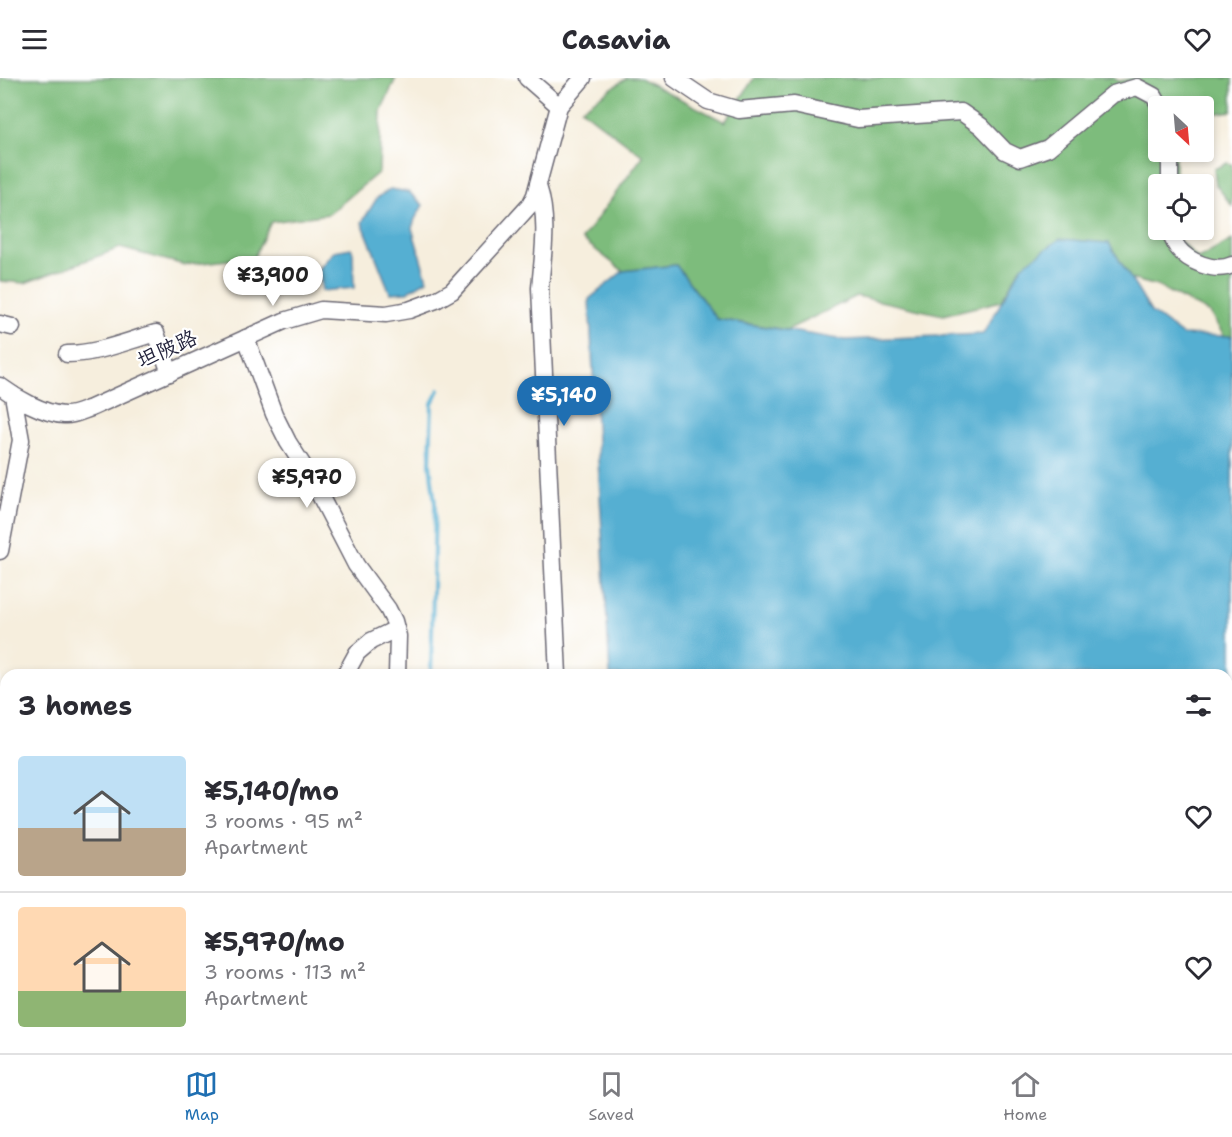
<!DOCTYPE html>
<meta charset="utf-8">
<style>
:root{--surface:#fff;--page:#f7f7f7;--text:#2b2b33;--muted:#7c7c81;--line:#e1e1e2;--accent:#1f6fb2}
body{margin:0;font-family:"Shantell Sans","LXGW WenKai TC",sans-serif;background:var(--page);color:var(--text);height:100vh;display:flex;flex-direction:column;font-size:22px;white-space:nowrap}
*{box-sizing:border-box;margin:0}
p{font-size:20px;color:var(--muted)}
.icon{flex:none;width:33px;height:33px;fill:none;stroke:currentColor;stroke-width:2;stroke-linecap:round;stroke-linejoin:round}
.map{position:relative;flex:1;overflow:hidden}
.side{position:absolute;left:0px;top:591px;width:1233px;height:384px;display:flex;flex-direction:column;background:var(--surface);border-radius:18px 18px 0 0;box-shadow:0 3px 9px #0003}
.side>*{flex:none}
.needle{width:39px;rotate:154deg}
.controls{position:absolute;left:1148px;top:18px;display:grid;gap:12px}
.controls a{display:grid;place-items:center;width:66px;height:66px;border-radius:6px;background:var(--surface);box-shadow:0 3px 9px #0003;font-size:30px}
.price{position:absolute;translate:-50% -51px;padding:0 14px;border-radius:21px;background:#fff;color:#222;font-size:20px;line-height:39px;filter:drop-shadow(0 2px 3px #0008)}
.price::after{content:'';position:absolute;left:50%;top:36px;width:18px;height:14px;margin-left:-9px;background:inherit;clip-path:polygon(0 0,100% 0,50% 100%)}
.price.on{background:var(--accent);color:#fff}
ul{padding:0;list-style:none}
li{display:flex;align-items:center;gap:18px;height:150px;padding:0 18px}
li+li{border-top:2px solid var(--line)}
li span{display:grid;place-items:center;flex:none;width:168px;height:120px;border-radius:6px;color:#555}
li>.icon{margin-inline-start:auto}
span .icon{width:72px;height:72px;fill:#fffc;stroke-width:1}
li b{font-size:26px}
h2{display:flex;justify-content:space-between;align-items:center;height:72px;padding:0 18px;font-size:26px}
header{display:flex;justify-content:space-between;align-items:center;height:78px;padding:0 18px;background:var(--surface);font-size:27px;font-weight:700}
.menu{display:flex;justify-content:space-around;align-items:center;height:84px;border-top:2px solid var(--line);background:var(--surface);font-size:16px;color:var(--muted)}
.menu a{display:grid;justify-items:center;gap:3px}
.menu .on{color:var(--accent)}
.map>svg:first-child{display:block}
.forest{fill:#7dbc7c;stroke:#506f5c;stroke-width:1.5}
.water{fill:#55afd2;stroke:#3c6886;stroke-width:1.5}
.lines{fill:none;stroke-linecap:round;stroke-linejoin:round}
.stream{stroke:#55afd2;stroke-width:4}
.minor-casing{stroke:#6c6974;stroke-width:19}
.minor{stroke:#fff;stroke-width:16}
.labels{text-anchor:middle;stroke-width:4.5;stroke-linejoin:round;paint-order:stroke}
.street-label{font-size:21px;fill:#22223b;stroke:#fff}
</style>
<header><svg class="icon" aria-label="menu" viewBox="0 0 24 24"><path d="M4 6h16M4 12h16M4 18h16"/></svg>Casavia<svg class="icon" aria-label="heart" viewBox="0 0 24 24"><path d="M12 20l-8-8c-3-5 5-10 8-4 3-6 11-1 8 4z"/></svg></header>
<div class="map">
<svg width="1232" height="975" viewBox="0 0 1232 975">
<rect width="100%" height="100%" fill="#fff"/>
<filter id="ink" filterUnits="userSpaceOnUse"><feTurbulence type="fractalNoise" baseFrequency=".0167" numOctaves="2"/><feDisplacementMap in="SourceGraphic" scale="12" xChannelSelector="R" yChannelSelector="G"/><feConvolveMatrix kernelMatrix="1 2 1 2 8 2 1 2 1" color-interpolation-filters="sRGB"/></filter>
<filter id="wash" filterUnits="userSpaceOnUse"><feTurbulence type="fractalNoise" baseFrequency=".008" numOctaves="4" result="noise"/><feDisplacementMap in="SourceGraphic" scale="24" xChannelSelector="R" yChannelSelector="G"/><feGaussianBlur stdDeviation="1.35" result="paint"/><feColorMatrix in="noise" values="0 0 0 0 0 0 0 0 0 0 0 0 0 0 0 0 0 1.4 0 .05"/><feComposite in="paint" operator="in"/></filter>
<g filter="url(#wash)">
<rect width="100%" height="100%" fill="#f6eedd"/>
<g class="forest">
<polygon points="0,0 396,0 381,33 379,94 329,136 271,144 254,179 185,187 120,170 25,205 0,203"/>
<polygon points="627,0 640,0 725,44 754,0 1113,0 1119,3 1135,0 1232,0 1232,33 1211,36 1203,34 1203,28 1158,28 1158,74 1175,74 1175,106 1158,106 1158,152 1174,152 1181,164 1198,181 1232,162 1232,258 1224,258 1210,235 1157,208 1131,201 1109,165 1022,188 1001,223 943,237 857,218 787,252 717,241 676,187 623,193 582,161 643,78 581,31"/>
<polygon points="1227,85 1232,86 1232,128 1216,107 1214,91"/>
<polygon points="1232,743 1232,863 1227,862 1227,745"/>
<polygon points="1227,899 1232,899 1232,975 1216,973 1215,969 1227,969"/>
<polygon points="774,969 1168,969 1167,975 777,975"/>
</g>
<g class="water">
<polygon points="390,111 409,114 423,127 415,141 412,150 427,202 407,214 390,215 362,144 377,120"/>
<polygon points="1060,161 1109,165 1151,234 1182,257 1232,258 1232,679 1227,679 1227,597 610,597 589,221 623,193 676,187 717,241 845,262 983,256 1022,188"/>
<polygon points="351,170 353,174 354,210 322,213 319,191 334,173"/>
<polygon points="715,969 774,969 777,975 716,975"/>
</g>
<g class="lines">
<g class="stream">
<polyline points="431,597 435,426 430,386 432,325 439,312"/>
<polyline points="0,971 6,967"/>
</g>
</g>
</g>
<g filter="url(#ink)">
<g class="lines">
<g class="minor-casing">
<g id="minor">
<polyline points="527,0 559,28"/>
<polyline points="674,0 708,23 739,32 794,27 858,41 961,34 981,48 1005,73 1020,80 1048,70 1113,16 1137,9 1154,18 1160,28"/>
<polyline points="1170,106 1170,74"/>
<path d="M538,108C549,141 543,176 540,210L558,597"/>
<path d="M1169,152C1171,157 1174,164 1177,169C1188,184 1215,195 1232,187"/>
<polyline points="0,246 12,249"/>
<polyline points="246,260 274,336 288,364 311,400 356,487 388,531 394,543 398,558 397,597"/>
<path d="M67,276C97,276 127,263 156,255L170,295"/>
<path d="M0,308C16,320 44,336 64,337C73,338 82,333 91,330L284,243L321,232L386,236L409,232L436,222L452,213L530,127L535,117L559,28L583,0"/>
<polyline points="0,473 21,362 13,317"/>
<polyline points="345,597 357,575 371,563 396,551"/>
<polyline points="0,938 6,936"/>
<polyline points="395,969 395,975"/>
<polyline points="652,969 654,975"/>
</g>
</g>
<use href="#minor" class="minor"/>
</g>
</g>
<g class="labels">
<g class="street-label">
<text transform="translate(167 271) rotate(-24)" y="7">坦陂路</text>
</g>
</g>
</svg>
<div class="controls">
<a><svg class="needle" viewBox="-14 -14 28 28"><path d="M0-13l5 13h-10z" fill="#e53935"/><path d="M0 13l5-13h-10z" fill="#7c7c81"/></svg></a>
<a><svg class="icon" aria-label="locate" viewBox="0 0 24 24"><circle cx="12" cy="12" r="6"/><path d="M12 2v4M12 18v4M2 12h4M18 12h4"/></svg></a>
</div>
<b class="price" style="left:273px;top:229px">¥3,900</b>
<b class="price on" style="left:564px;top:349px">¥5,140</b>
<b class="price" style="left:307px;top:431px">¥5,970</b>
<section class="side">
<h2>3 homes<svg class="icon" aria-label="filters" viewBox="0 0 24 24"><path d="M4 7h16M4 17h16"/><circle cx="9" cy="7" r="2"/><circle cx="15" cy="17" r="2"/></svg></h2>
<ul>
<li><span style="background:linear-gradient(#bfe0f5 60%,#b9a48a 0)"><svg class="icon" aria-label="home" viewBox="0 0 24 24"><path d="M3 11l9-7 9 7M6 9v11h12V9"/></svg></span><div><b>¥5,140/mo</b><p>3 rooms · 95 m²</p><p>Apartment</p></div><svg class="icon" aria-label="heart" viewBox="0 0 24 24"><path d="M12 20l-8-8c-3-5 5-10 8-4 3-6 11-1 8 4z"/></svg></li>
<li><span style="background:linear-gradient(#ffd9b3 70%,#8fb573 0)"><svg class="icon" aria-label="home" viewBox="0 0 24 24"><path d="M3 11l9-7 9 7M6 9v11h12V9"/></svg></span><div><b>¥5,970/mo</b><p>3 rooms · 113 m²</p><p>Apartment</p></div><svg class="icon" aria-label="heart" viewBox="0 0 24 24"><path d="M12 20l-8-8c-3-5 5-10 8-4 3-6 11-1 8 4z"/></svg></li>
</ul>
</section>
</div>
<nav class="menu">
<a class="on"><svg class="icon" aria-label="map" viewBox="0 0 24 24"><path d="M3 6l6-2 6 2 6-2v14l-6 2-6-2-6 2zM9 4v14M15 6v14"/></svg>Map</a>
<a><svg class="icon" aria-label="saved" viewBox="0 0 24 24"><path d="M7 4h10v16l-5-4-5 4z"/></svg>Saved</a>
<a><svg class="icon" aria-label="home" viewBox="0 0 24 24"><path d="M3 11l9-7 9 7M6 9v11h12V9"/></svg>Home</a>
</nav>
